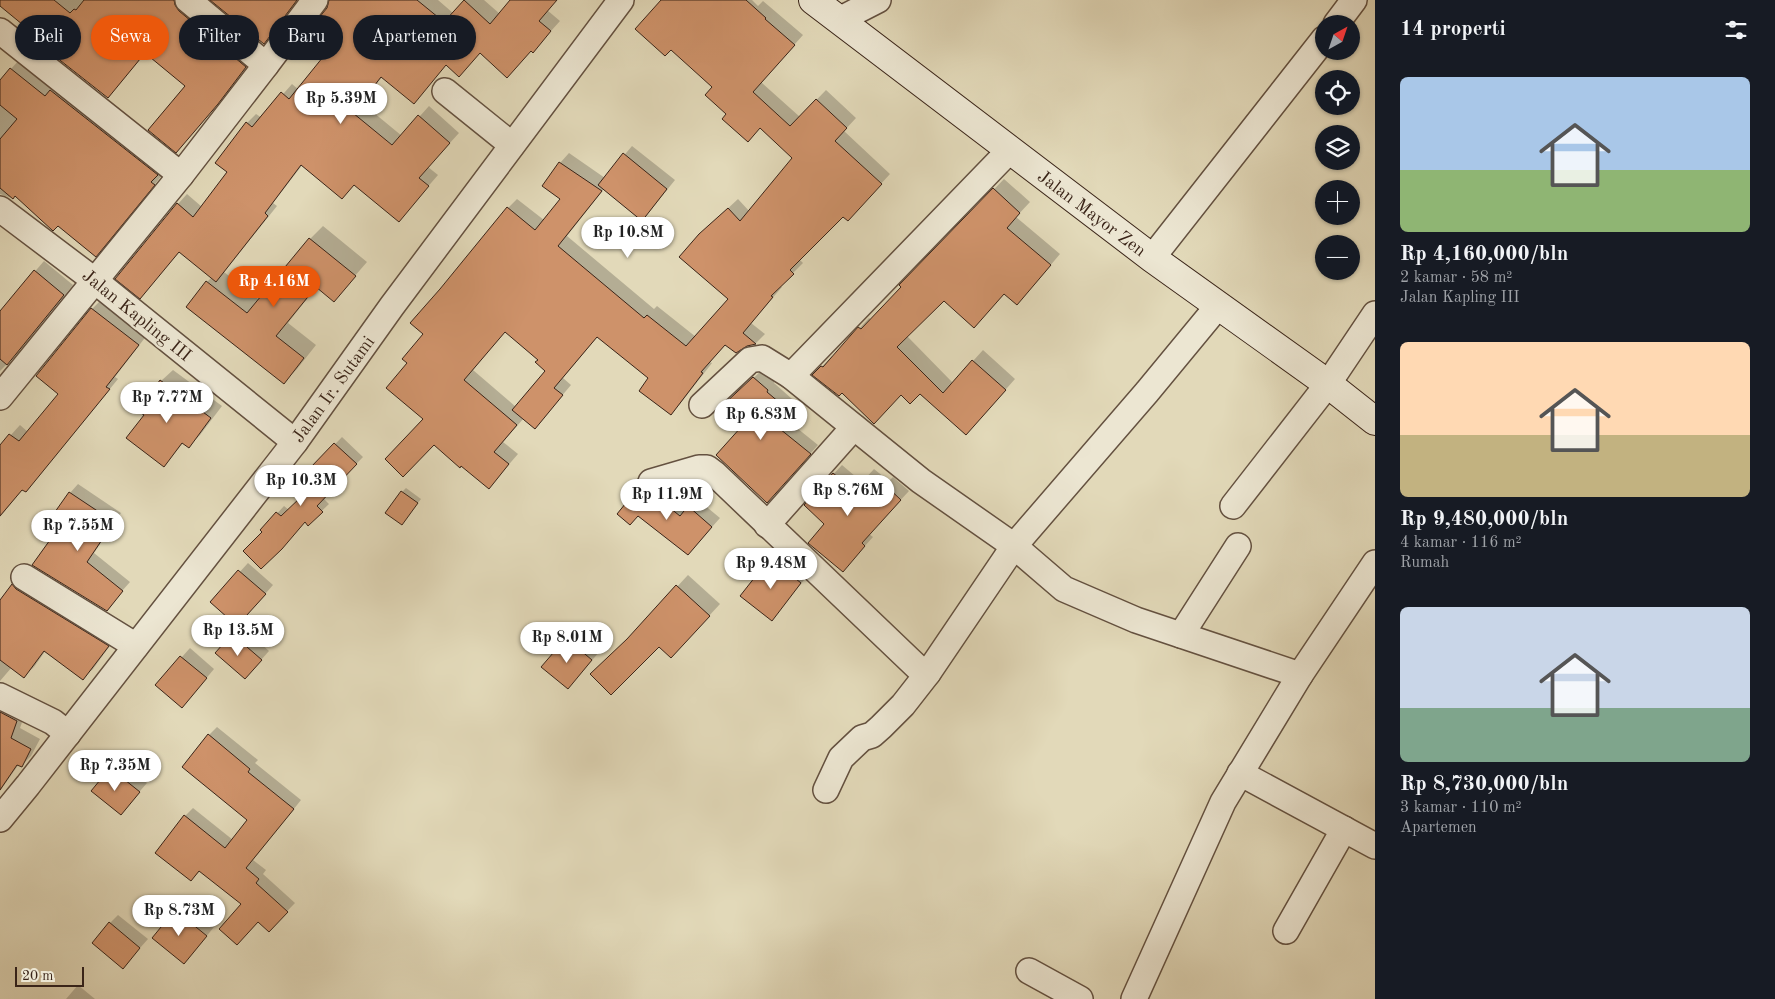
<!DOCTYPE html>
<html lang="id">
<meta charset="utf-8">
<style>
:root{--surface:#171b24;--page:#20242c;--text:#f1f3f6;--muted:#9ea1a6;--accent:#ea580c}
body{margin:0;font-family:"Old Standard TT",serif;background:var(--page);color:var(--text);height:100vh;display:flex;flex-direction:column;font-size:19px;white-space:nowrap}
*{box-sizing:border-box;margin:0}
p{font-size:16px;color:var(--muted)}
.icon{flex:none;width:28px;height:28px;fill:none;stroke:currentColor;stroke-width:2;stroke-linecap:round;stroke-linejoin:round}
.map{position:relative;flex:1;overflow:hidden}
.side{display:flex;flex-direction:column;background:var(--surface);width:400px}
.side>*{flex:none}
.banner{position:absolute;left:15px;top:15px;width:475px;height:45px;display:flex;gap:10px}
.needle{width:32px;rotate:40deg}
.fabs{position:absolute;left:1315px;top:15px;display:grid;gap:10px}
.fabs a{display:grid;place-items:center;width:45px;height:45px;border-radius:50%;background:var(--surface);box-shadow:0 1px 4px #0004;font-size:25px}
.scale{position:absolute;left:15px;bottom:12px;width:69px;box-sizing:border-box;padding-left:5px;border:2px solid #3a2418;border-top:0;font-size:14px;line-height:18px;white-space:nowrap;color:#3a2418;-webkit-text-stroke:4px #ece6d2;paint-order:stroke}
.price{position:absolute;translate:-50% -42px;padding:0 11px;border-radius:18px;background:#fff;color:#222;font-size:16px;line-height:32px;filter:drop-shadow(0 1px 2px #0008)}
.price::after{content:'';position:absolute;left:50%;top:30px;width:15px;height:11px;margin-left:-8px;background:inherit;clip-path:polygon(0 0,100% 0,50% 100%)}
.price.active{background:var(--accent);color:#fff}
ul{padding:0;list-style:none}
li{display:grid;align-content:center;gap:10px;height:265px;padding:0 25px}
li span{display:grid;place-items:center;height:155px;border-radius:8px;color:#555}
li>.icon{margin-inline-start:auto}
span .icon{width:90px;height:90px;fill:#fffc;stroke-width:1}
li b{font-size:21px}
h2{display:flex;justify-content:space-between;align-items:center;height:60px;padding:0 25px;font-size:21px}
.tag{padding:0 18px;border-radius:22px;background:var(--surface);box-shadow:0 1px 4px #0004;font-size:18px;line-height:45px}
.tag.active{background:var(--accent);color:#fff}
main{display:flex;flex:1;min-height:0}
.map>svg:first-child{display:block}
.shadow{fill:#0003;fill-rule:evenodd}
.building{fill:#ce926a;stroke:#3a2418}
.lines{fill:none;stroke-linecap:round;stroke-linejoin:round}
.street-casing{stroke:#645140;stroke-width:28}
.secondary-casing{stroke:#3a2418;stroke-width:30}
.street{stroke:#ece6d2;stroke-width:25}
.secondary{stroke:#ece6d2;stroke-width:28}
.labels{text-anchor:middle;stroke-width:4.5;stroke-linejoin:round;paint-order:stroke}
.street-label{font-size:18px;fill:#3a2418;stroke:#ece6d2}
</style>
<main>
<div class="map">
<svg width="1375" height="999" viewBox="0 0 1375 999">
<rect width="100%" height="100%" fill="#e2d9b9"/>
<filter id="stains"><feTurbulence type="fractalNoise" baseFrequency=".004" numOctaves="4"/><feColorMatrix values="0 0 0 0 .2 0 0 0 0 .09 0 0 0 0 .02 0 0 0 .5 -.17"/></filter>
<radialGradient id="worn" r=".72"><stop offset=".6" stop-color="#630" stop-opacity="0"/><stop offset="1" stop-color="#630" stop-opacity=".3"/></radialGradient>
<g class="shadow">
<polygon points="13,0 186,0 255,57 227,93 186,141 187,86 146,52 108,97 46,43"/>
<polygon points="212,0 298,0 273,33 264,43"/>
<polygon points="330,0 438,0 453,13 465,0 484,0 500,14 512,0 557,0 547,10 560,21 533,51 480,52 447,64 414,102 382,77 362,103 402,136 429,106 459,133 428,167 438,175 399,220 355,184 303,164 273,203 277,206 224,272 259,300 310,239 323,226 367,262 334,300 317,286 288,323 316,345 297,369 284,382 207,282 212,277 180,251 140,297 178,204 187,194 202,207 229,172 247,123 256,114 262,118 292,84 299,90 341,36 328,9"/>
<path d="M663,0H752L758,6L763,1L803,35L761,82L800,117L826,90L856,118L844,131L890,174L857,210L843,215L799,259L803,263L780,286L782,287L751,323L765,334L756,343L747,345L726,344L710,362L712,363L680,404L671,414L650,378L598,336L563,378L571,385L544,417L524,418L503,442L518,454L489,487L424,419L409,363L425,334L508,208L517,199L544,220L562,199L560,163L569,153L605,178L632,146L675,180L650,211L604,189L567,236L654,309L657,306L696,337L730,299L710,225L738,199L750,212L794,158L761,127L728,114L714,87ZM505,331L540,359L547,370L516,407L473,370Z"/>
<polygon points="20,59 163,174 105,246 58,224 15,195 12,198 0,194 0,81"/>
<polygon points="1004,179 1030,202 1016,217 1060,254 1027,293 1005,293 944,299 907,336 953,383 983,350 1015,379 976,423 920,393 902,394 842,391 814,375 832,356 833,357 869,318 872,320 903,287 901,285"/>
<polygon points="44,261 73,285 16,355 0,371 0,312"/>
<polygon points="101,300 147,335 115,377 118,379 35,481 25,491 23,489 0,517 0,447 20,425 28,432 60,394 91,310"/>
<polygon points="173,370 222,406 200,435 189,446 184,442 164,465 146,415 140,410 161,381"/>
<polygon points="762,370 775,381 774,383 800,406 787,420 818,445 790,477 730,400"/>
<polygon points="342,437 363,457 323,498 329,504 308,524 305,521 264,531 262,530 284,506 289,510 323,478 312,468"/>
<polygon points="842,465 862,482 874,469 889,481 893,477 909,491 869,534 873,537 843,570 826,523 805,505"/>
<polygon points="647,481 664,488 688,508 697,499 720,518 688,554 639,515 618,514"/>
<polygon points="78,484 121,513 94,553 130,582 106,609 62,526 70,493"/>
<polygon points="406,488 421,499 402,524 402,492"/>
<polygon points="779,551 809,574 771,620 771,559"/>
<polygon points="248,563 273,585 246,616 212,602"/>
<polygon points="688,575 720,604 682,645 659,646 632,635"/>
<polygon points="22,576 117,636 93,669 83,678 46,650 34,667 24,676 12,667 0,681 0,602"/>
<polygon points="241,626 269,651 253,669 217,653"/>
<polygon points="575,630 600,651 576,679 543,667"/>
<polygon points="190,648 214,669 190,698 157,685"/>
<polygon points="0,697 26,711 20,728 40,739 31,756 22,765 19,764 0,791"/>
<polygon points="217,727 258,760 255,763 301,800 253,860 266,870 263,874 295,903 269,930 243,904 200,871 191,880 185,816 193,808 233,840 249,820 209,735"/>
<polygon points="119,760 147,783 121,813 110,769"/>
<polygon points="184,902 214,927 192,954 176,911"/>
<polygon points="118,915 148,939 123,967 110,923"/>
<polygon points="78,985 95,999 66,999"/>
</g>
<g class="building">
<polygon points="0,0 54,0 70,13 74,9 76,10 84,0 174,0 175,5 179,11 246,67 218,104 176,153 148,130 185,86 145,53 108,98 42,46 45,43 0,6"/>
<polygon points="210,0 297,0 264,44"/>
<polygon points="329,0 417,0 444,22 464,0 490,24 510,0 557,0 539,21 551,31 533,53 531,51 507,78 480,53 459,77 446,65 414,104 381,77 353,113 392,145 418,115 450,143 419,178 429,186 399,222 354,185 342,199 301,165 265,213 268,216 216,282 179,252 140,299 115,279 177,203 193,217 227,172 215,163 246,122 252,127 281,92 289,99 340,36 318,19 327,8"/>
<polygon points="661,0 746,0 766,18 765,19 795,45 753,92 790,126 816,99 847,128 835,141 882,184 848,221 843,217 790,270 794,274 771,296 773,297 743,333 756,344 747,346 736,353 725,345 701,372 703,373 671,415 639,391 648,378 597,337 554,388 563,395 535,429 512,410 545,371 535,362 538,360 505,332 464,380 517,425 494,452 509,464 489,489 461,466 460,468 434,445 403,477 385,459 423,419 386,388 407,363 402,359 423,334 410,323 440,289 507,207 535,230 560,199 542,186 559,162 602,191 558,246 644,318 647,315 686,346 728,299 679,257 699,234 728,208 740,221 792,158 760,128 748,142 722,119 726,114 705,95 712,87 671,50 665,56 635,29"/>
<polygon points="10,68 45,96 50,90 158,175 151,182 155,185 96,257 58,226 53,231 15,196 13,199 0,188 0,139 17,119 0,105 0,80"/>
<polygon points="623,153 667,189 642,221 598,185"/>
<polygon points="993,188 1020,213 1007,228 1051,265 1017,305 1004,294 974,328 944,301 897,347 943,393 972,360 1006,390 966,435 920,394 910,404 901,395 874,424 842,393 839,396 812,375 821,366 823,367 858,327 861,329 901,287 899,285"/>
<polygon points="309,238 356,276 334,302 316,287 276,336 304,358 284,384 186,307 206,281 247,313"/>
<polygon points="34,270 64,295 7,365 0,359 0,311"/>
<polygon points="91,308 139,345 106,387 110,389 26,492 22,490 0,516 0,445 9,434 19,441 58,394 36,376"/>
<polygon points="753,377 768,390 767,392 793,414 780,429 811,454 767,503 716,455 742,426 720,408"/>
<polygon points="160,380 211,418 189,448 182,443 164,467 126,438 144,415 138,411"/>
<polygon points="334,443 357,464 317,506 323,512 308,526 305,522 282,549 261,569 243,551 262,532 260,530 276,512 281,516 321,478 310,468"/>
<polygon points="833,473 853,490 865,477 879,489 884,484 901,500 862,543 865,546 843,572 808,543 824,524 804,505"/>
<polygon points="638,488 641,493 647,496 655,496 680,516 688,506 712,527 688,555 638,516 630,525 617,514"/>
<polygon points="401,491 418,503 402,525 385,513"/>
<polygon points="69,492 114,522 87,562 123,591 107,611 32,565 60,526 50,519"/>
<polygon points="770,558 801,583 772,621 740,596"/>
<polygon points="238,570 266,594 237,626 210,602"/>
<polygon points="12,584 16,589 109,646 83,680 44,651 24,678 0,660 0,600"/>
<polygon points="676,585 710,616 671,658 659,647 611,695 590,674 627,639"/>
<polygon points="232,634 262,660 245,679 215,653"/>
<polygon points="566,638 592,660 568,689 541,667"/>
<polygon points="180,656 207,678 182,708 155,685"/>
<polygon points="0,712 17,721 11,738 31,749 22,767 17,765 0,790"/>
<polygon points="208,734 250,769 248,772 294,809 246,868 259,879 256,883 288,912 269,932 258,922 237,945 219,929 241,904 199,871 191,881 155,853 184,815 225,848 247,820 182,767"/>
<polygon points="110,768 140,792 121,815 91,791"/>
<polygon points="175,910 207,936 184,964 152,938"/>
<polygon points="109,922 140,948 123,969 92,943"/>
</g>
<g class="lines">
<g class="street-casing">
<g id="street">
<polyline points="839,20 878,0"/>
<polyline points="1336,24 1354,0"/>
<polyline points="0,31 181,175"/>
<polyline points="266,65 315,0"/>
<polyline points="445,91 512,145"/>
<polyline points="0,209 94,280 295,442"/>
<polyline points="1152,258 1324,39"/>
<polyline points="791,376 921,481 1014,546 1064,589 1136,620 1300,675"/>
<polyline points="0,397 181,175 266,65 188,0"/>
<polyline points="702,405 750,360 762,358 791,376 1010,150"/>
<polyline points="651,482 699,468 707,468 715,474 917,667 928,673 1014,546 1147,392 1218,306"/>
<polyline points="1233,506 1328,384 1375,314"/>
<polyline points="767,525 854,427"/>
<polyline points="24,577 136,646"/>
<polyline points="1181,635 1238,546"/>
<polyline points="0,696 53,722 68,734"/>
<polyline points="1240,773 1375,846"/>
<polyline points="826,790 841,758 862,738 872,735 881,727 903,705 928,673"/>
<polyline points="0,819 28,785 295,442 392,306 621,0"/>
<polyline points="1286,931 1344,829"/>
<polyline points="1029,971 1080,999"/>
<polyline points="1134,999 1223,802 1300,675 1375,563"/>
</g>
</g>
<g class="secondary-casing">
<polyline id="secondary" points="813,0 1152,258 1328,384 1375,421"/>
</g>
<use href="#street" class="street"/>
<use href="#secondary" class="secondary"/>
</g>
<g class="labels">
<g class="street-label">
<text transform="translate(1092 213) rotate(37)" y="6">Jalan Mayor Zen</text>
<text transform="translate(137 315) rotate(39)" y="6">Jalan Kapling III</text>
<text transform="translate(333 389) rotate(-54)" y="6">Jalan Ir. Sutami</text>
</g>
</g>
<rect width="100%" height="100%" filter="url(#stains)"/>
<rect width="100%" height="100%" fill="url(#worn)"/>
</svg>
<div class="fabs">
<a><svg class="needle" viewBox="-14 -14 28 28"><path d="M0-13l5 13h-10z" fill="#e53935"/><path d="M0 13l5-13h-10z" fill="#9ea1a6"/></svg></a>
<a><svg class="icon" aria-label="locate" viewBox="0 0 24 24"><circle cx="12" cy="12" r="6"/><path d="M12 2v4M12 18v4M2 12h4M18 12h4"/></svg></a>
<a><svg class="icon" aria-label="layers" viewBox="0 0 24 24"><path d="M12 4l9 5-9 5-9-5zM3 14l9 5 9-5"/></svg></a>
<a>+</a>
<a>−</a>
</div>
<div class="scale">20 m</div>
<b class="price" style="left:341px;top:125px">Rp 5.39M</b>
<b class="price" style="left:628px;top:259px">Rp 10.8M</b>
<b class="price active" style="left:274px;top:308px">Rp 4.16M</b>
<b class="price" style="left:167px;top:424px">Rp 7.77M</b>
<b class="price" style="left:761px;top:441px">Rp 6.83M</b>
<b class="price" style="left:301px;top:507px">Rp 10.3M</b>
<b class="price" style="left:848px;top:517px">Rp 8.76M</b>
<b class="price" style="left:667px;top:521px">Rp 11.9M</b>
<b class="price" style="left:78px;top:552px">Rp 7.55M</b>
<b class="price" style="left:771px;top:590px">Rp 9.48M</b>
<b class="price" style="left:238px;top:657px">Rp 13.5M</b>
<b class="price" style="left:567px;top:664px">Rp 8.01M</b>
<b class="price" style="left:115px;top:792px">Rp 7.35M</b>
<b class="price" style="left:179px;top:937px">Rp 8.73M</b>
<div class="banner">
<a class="tag">Beli</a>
<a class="tag active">Sewa</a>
<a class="tag">Filter</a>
<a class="tag">Baru</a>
<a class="tag">Apartemen</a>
</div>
</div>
<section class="side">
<h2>14 properti<svg class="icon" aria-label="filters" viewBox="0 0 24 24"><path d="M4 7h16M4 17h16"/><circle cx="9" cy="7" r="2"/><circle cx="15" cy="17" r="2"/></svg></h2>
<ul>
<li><span style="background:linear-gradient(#a9c7e8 60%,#8fb573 0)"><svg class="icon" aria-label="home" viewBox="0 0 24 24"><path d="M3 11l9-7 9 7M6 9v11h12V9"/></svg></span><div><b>Rp 4,160,000/bln</b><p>2 kamar · 58 m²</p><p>Jalan Kapling III</p></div></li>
<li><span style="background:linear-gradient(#ffd9b3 60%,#c2b280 0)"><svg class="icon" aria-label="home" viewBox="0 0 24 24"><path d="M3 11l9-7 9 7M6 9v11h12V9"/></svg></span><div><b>Rp 9,480,000/bln</b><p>4 kamar · 116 m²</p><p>Rumah</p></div></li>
<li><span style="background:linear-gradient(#c9d6e8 65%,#7fa58c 0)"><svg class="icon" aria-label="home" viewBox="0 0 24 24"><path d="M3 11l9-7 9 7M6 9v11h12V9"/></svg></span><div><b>Rp 8,730,000/bln</b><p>3 kamar · 110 m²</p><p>Apartemen</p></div></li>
</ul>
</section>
</main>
